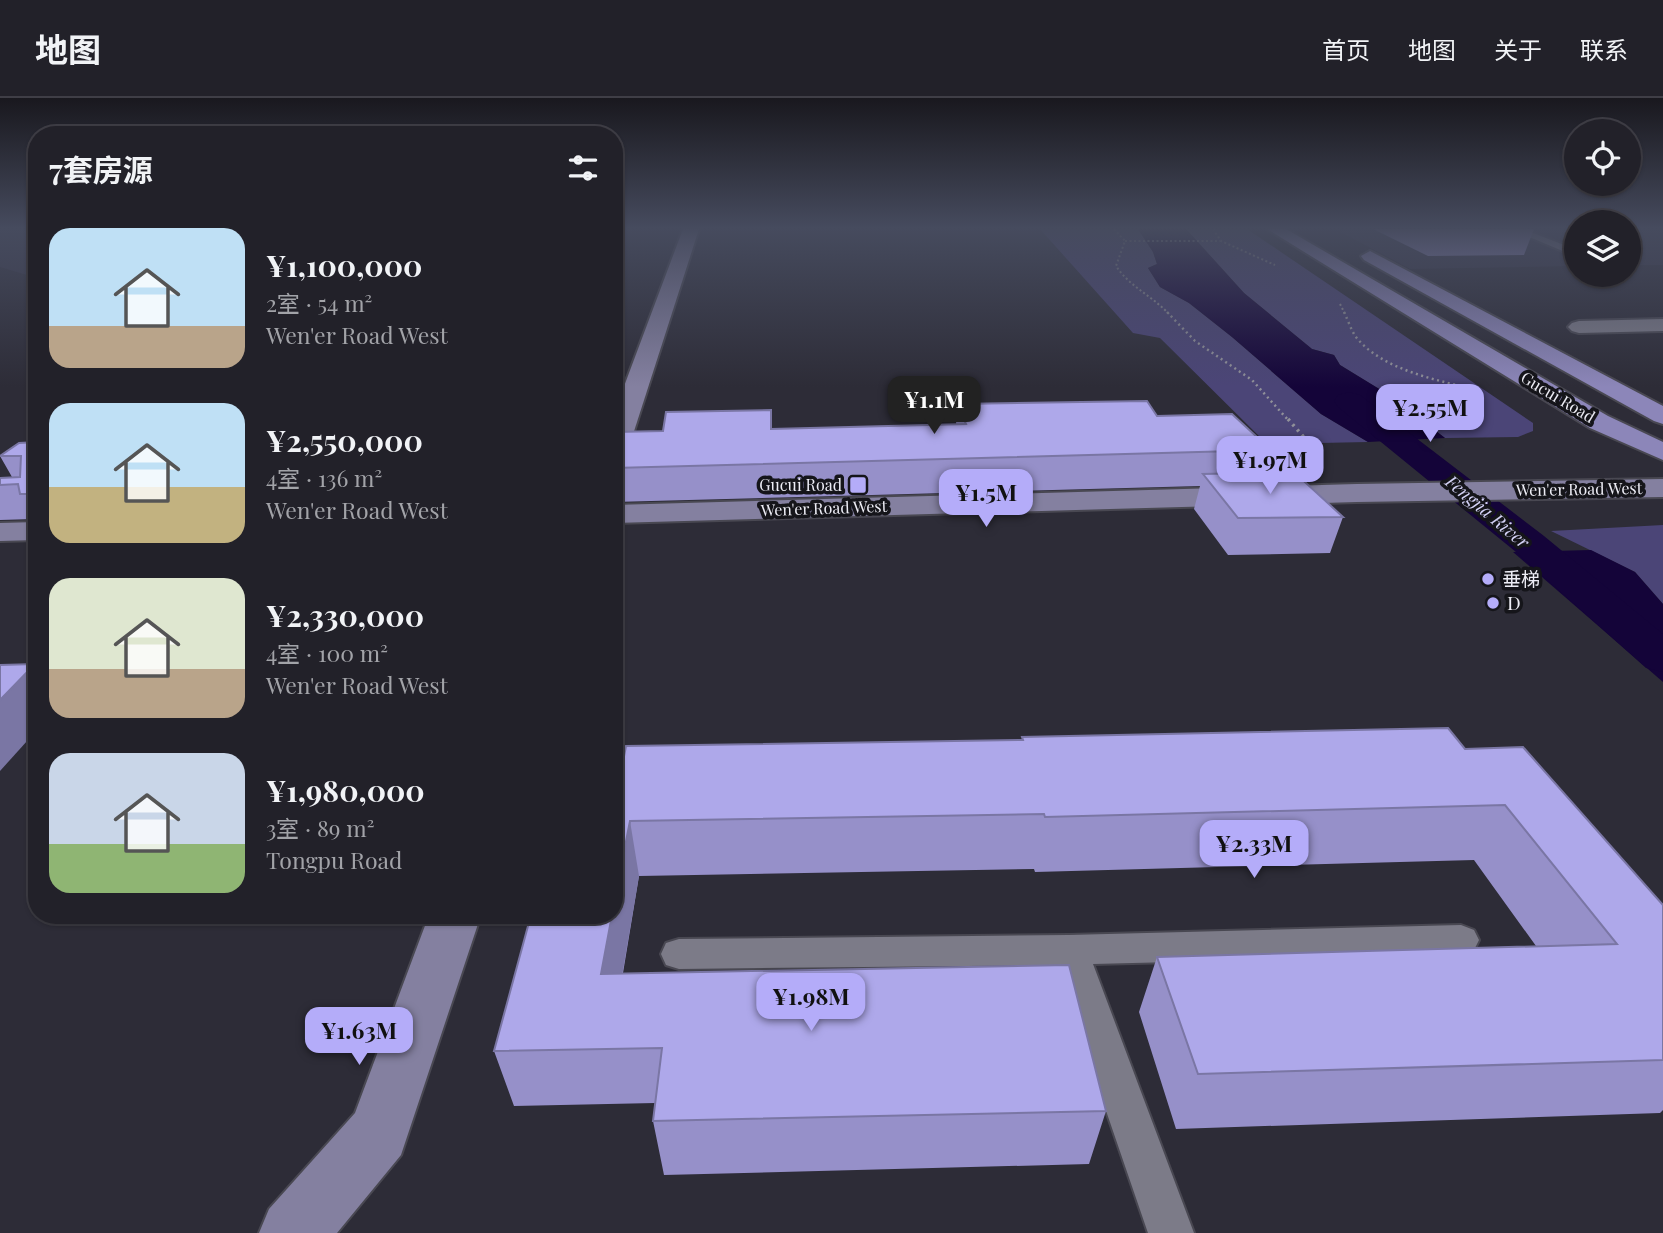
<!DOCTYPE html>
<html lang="zh">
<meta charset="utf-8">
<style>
:root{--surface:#222129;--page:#2e2e35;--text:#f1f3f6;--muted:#a2a3a8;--line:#3f3e46;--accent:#b4acf9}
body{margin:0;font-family:"Playfair Display","Noto Sans SC",serif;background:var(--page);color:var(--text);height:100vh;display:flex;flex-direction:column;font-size:26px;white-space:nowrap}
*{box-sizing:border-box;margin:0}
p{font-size:23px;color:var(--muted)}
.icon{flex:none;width:38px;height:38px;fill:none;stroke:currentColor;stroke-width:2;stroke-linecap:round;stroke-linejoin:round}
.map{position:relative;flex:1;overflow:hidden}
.panel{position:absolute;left:28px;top:28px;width:595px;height:798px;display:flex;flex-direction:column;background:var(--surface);border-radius:28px;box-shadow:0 2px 5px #0004,0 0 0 2px var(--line)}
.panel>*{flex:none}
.controls{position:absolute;left:1564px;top:21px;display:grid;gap:14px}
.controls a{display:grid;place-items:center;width:77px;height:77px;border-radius:50%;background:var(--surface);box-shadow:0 2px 5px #0004,0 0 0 2px var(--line);font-size:35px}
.price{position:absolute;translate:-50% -60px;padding:0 16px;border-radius:14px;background:var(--accent);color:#111;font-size:23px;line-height:46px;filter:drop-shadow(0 2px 4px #0008)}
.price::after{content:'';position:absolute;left:50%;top:42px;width:21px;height:16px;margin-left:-10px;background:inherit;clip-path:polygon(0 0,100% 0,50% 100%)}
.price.current{background:#222;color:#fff}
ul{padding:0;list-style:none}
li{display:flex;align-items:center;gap:21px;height:175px;padding:0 21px}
li span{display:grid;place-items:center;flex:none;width:196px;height:140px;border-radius:21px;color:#555}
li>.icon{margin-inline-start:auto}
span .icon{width:84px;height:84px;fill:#fffc;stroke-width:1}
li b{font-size:30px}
h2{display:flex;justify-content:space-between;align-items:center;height:84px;padding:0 21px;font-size:30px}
header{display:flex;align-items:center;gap:42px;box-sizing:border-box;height:98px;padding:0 35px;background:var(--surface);border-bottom:2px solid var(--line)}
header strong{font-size:33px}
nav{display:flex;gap:38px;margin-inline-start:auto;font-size:24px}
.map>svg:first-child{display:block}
.built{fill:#363546}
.green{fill:#4b4577}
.water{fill:#140439}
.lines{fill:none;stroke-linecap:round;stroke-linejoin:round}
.canal{fill:#140439;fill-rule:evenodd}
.lane-casing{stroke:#494852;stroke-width:4}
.street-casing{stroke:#494852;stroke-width:4}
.secondary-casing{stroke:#494852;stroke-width:4}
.primary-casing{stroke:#494852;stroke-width:4}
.path-far2{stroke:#91919a;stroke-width:2;stroke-dasharray:2 2.5;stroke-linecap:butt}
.path-far1{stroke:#91919a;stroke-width:2.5;stroke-dasharray:2 3.5;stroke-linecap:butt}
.path{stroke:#91919a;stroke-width:3.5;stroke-dasharray:2.5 4.5;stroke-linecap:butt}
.lane{fill:#7c7b88;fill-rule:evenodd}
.street{fill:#7c7b88;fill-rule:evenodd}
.secondary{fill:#8480a0;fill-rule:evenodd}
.primary{fill:#8c86b9;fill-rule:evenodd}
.wall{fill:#9690c9}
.shaded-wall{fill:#7a76a4}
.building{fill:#aea8ea;stroke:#7a76a4;stroke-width:2}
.poi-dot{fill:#b4acf9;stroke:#15151a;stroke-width:2.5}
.labels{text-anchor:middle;stroke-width:7;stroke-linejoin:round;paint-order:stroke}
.far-street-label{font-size:16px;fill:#ededf5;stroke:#15151a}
.far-poi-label{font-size:16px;fill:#ededf5;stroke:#15151a;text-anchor:end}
.far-water-label{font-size:18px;font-style:italic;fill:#d2d0f4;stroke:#15151a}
.poi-label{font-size:19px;fill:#ededf5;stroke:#15151a;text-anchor:start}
</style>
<header>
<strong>地图</strong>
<nav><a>首页</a><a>地图</a><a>关于</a><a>联系</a></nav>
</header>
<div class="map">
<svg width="1663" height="1135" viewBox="0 0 1663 1135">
<rect width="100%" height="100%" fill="#2d2c37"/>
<g class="built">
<polygon points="0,131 37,131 37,180 0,169"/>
<polygon points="1335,131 1577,131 1577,168 1410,171"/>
<rect x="1629" y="131" width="34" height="36"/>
</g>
<g class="green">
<polygon points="1040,131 1138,131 1153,154 1157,166 1148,170 1160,189 1189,205 1232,239 1321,316 1368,344 1267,346 1160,240 1133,235"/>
<polygon points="1186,131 1247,131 1533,325 1533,333 1518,339 1445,340 1389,297 1340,267 1334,257 1312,251 1244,195"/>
<polygon points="1663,427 1663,506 1635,474 1551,433"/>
</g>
<g class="water">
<polygon points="1138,131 1186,131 1244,195 1312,251 1334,257 1340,267 1389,297 1445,340 1368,344 1321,316 1232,239 1189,205 1160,189 1148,170 1157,166 1153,154"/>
<polygon points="1591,452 1635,474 1663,506 1663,584 1513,454"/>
</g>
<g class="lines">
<polygon class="canal" points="1349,294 1360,297 1544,438 1663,536 1663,574 1646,570 1516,454 1338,309 1334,303 1338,297"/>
<g class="lane-casing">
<g id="lane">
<polygon points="1510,131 1523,131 1577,152 1577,159"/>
<polygon points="1461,827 1474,832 1479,842 1474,852 1461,857 1093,866 1194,1135 1148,1135 1056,867 679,871 666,867 661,856 666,845 679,841 1069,837"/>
</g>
</g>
<g class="street-casing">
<polygon id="street" points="1663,221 1663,233 1579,235 1572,233 1568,229 1572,225 1579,223"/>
</g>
<g class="secondary-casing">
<g id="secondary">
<polygon points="683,131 699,131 628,352 624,358 614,360 614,315"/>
<polygon points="1663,381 1663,399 1357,404 614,425 614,407 1357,386"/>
<polygon points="37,424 37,442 0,443 0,425"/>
<polygon points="429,817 481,817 401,1057 337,1135 259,1135 269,1111 355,1015"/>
</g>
</g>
<g class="primary-casing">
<g id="primary">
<polygon points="1267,131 1286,131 1608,318 1663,344 1663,362 1590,330"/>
<polygon points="1370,153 1663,308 1663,326 1654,323 1364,162 1361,158"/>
</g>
</g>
<g class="path-far2">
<path d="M1114,131L1125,143L1116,168C1130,189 1151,197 1169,216"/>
<polyline points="1213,131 1221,143 1275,167"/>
<polyline points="1125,143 1220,143"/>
<polyline points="1340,206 1345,216"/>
</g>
<g class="path-far1">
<polyline points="1167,214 1195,243 1252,282 1289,323"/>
<path d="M1344,214C1348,222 1351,232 1356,239C1383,273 1439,282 1479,293"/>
</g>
<polyline class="path" points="1288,321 1308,344"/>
<use href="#lane" class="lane"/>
<use href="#street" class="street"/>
<use href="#secondary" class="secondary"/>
<use href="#primary" class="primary"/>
</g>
<g class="wall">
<polygon points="1373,131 1534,131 1524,157 1428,158"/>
<polygon points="957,306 1157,318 1271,352 1264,375 1343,419 1330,455 1228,457 1194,411 1200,388 614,404 614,334 956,327"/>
<polygon points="37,344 37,427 34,421 0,422 0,380 12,379 0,358"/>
<polygon points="1022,639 1465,651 1663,807 1663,1012 1660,1015 1176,1031 1139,914 1157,859 1536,848 1474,762 1035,774 1034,771 639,778 623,875 1106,1013 1089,1066 664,1077 653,1023 655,1005 514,1008 494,953 614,679 1022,642"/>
</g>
<g class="shaded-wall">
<polygon points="37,391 37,412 28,396"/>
<polygon points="35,566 37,568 37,632 0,673 0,602"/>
<polygon points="630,723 639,778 613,931 601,876 612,817 614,817 614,804"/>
</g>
<g class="building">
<polygon points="1147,303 1157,318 1232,316 1271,352 614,370 614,334 663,333 666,314 771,312 771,331 966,326 957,306"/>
<polygon points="37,344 37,391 28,396 20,396 18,386 0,387 0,380 20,379 21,358 0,358 19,345"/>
<polygon points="1294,374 1343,419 1238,420 1203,376"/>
<polygon points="35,566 0,602 0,567"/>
<polygon points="1448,630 1465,651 1523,649 1663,807 1663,962 1198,976 1157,859 1617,846 1505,707 1045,719 1044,716 630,723 614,804 614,679 620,679 626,648 1023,642 1022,639"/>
<polygon points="531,817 612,817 601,876 1069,867 1106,1013 653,1023 662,950 494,953"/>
</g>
<linearGradient id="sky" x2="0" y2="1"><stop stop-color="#19181e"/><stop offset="0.45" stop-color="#464b5e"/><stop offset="1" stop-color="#464b5e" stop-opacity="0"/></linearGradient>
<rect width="1663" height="289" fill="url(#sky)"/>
<g class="poi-dot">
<rect x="849" y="378" width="18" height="18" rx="3.5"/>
<circle cx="1488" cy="481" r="7"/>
<circle cx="1493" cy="505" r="7"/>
</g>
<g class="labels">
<g class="far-street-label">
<text transform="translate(1558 299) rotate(31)" y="6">Gucui Road</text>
<text transform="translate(1579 391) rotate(-1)" y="6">Wen'er Road West</text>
<text transform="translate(824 410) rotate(-2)" y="6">Wen'er Road West</text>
</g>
<g class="far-poi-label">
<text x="842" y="393">Gucui Road</text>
</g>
<g class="far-water-label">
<text transform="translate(1487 414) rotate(40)" y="6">Fengjia River</text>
</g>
<g class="poi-label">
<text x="1502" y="488">垂梯</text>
<text x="1507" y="512">D</text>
</g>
</g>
</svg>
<div class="controls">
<a><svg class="icon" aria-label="locate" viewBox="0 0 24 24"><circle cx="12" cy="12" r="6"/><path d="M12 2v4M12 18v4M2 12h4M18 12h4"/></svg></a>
<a><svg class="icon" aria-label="layers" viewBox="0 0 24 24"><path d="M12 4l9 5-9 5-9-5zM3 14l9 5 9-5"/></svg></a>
</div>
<b class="price current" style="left:934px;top:338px">¥1.1M</b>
<b class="price" style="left:1430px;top:346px">¥2.55M</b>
<b class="price" style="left:1270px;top:398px">¥1.97M</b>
<b class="price" style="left:986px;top:431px">¥1.5M</b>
<b class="price" style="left:1254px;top:782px">¥2.33M</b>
<b class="price" style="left:811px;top:935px">¥1.98M</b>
<b class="price" style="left:359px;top:969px">¥1.63M</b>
<section class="panel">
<h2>7套房源<svg class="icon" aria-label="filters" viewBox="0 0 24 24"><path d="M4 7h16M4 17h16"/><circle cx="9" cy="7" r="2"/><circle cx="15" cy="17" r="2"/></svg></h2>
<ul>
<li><span style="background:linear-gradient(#bfe0f5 70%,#b9a48a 0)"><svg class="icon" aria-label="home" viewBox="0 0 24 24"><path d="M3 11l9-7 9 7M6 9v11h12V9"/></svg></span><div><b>¥1,100,000</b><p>2室 · 54 m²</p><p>Wen'er Road West</p></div></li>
<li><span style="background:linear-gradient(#bfe0f5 60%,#c2b280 0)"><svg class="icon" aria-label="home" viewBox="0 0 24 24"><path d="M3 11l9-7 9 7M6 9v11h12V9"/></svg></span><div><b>¥2,550,000</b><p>4室 · 136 m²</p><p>Wen'er Road West</p></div></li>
<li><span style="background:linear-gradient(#dfe7d0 65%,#b9a48a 0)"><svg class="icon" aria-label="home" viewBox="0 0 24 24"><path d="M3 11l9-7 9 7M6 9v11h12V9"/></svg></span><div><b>¥2,330,000</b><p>4室 · 100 m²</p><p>Wen'er Road West</p></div></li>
<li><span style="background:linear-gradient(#c9d6e8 65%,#8fb573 0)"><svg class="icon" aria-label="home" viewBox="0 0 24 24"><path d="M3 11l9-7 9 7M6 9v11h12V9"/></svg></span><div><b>¥1,980,000</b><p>3室 · 89 m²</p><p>Tongpu Road</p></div></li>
</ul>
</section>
</div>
